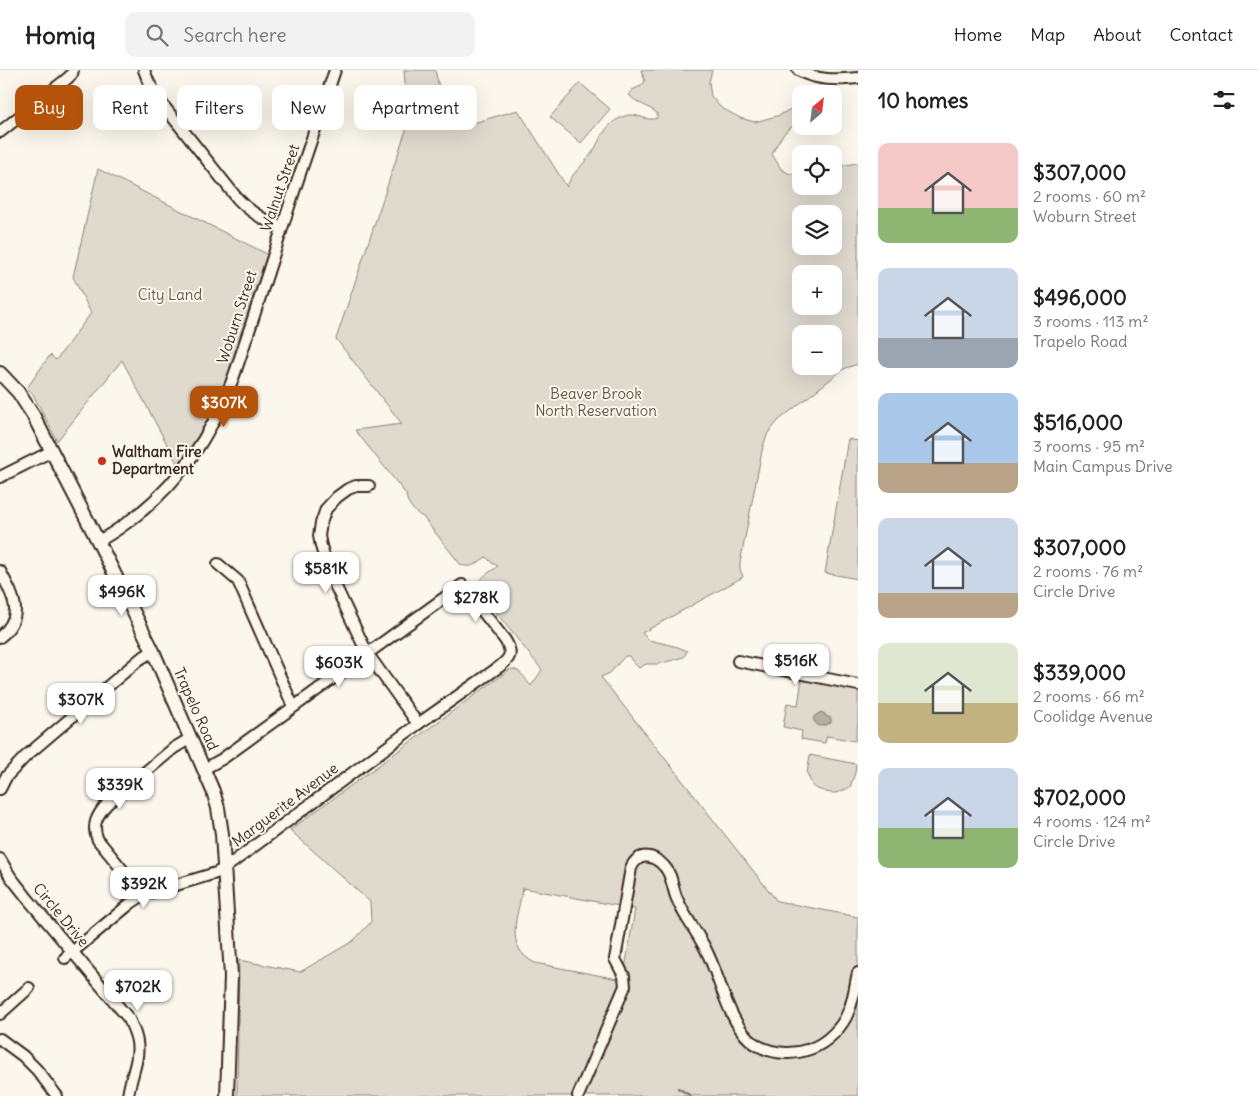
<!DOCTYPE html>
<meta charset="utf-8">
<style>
:root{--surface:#fff;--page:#f2f2f2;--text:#222;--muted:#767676;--line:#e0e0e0;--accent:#b45309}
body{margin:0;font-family:Delius,sans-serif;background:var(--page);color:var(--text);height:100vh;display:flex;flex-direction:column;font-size:19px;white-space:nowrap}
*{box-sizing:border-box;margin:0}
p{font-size:16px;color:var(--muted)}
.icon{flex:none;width:28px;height:28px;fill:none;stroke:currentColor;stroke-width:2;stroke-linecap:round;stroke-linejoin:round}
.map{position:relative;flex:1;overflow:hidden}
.sheet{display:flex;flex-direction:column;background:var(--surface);width:400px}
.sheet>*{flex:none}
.hud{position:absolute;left:15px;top:15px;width:475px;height:45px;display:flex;gap:10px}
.needle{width:32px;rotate:28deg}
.controls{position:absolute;left:792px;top:15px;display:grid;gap:10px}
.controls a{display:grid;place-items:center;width:50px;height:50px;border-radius:10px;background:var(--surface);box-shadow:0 5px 20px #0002;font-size:25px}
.price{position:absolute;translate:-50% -42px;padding:0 11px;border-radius:10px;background:#fff;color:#222;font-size:16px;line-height:32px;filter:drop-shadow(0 1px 2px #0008)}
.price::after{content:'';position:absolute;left:50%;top:30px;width:15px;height:11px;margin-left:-8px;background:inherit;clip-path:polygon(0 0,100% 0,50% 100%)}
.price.selected{background:var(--accent);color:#fff}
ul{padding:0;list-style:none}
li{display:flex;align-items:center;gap:15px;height:125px;padding:0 20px}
li span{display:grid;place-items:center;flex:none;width:140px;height:100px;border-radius:10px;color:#555}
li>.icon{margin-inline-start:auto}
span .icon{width:60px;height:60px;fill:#fffc;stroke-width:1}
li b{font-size:21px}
h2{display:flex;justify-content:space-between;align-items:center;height:60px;padding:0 20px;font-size:21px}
.chip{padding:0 18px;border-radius:10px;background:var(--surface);box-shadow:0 5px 20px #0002;font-size:18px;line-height:45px}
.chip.selected{background:var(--accent);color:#fff}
header{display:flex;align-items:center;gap:30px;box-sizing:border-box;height:70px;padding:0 25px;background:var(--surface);border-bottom:1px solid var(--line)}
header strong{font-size:24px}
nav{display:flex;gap:28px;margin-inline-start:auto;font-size:18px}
.search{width:350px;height:45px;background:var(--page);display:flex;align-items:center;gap:12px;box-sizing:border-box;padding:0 18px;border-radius:10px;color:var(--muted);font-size:19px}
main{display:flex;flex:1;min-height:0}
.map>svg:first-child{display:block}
.green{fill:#dfd9ce;stroke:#8d8276;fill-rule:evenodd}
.water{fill:#b6aea2;stroke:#85796d}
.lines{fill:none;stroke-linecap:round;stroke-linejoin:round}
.stream{stroke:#85796d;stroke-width:2.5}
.minor-casing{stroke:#3b2a1e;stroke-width:14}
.major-casing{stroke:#3b2a1e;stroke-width:16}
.minor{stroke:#fbf7ec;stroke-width:10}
.major{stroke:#fbf7ec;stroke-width:12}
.poi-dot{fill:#c8321e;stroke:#fbf7ec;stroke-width:2}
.labels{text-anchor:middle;stroke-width:4;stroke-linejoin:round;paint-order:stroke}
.street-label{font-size:15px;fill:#3b2a1e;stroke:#fbf7ec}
.park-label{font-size:15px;fill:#64564a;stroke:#fbf7ec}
.poi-label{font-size:15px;font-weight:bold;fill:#3b2a1e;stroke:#fbf7ec;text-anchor:start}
</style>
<header>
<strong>Homiq</strong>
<div class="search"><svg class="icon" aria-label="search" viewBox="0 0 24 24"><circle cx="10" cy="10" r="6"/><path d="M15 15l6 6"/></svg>Search here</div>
<nav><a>Home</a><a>Map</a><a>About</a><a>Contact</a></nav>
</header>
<main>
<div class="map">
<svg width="858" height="1026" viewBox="0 0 858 1026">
<rect width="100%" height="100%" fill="#fbf7ec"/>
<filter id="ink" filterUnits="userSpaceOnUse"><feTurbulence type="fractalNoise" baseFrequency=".02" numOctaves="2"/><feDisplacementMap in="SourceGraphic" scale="10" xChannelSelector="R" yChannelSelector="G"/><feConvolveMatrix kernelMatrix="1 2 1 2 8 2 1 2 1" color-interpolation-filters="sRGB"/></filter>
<g filter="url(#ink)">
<g class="green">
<path d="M404,0H435L449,60L518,40L567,117C571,103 584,95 592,83C598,74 602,63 609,56C613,51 624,45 630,45C639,44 647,52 657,48V43C648,36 636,33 629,25L632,20L641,16L645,11L641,0H712L709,12L711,26L720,37L740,48L755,52L780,45L801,33V54C786,55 778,72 772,84L781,99L790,104L801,102V116H834V97L858,93V294L846,298L841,301L779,350L768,363L763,376L740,493V499L743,507L642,563L649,570L678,577L687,581L684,587L659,594H646L639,598L632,591L629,586H625L610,603L601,607L777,831L858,847V1026H237L239,890L300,902L353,871L371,852L370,832L290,760L509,600C519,596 525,609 531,616L542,600L479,521C475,508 490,503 498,496L492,493L486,487C477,493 471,500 460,494L423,447C416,444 406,433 406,424L355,360L402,354L336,269L408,54ZM801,144H834V176H801ZM801,204H834V236H801ZM801,264H834V296H801ZM523,818L635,839L623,910L535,893C503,877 518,845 523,818Z"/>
<polygon points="580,13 610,39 581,73 550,47"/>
<polygon points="98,99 267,184 224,315 206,354 178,395 122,290 57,371 33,324 27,318 50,285 56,290 91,243 73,207"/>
<polygon points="848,369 858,371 858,509 825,503"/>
<polygon points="802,609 858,619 858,653 855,671 827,666 825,673 801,669 802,661 783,657 787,633 798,635"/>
<path d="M810,685L856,694L855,703L850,717C834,726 830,724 813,717L807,703Z"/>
</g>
<path class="water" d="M821,642L825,644L826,646L831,648V653C828,654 824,656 820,656C816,655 812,650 814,647C815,645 819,643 821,642Z"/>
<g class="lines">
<polyline class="stream" points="678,1018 691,1026"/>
<g class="minor-casing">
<g id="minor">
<path d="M144,0L149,13L163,35L237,128C250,142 264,151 282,157"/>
<path d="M798,0C817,11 837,10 858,8"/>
<polyline points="0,62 68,8 72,4 73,0"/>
<polyline points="0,407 52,381"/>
<polyline points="369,416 356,416 348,419 337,427 326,439 321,453 319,466 321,476 328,500 367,583 418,654"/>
<path d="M98,471C115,463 128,452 142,441C182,408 211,363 230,316C238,297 243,277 250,258C260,227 270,196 280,165C297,110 317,55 335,0"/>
<polyline points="218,494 238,511 293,636"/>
<path d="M0,501C13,526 26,545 0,567"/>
<polyline points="738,591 858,615"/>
<polyline points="0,719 6,707 26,686 140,589 153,581"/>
<path d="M0,789L10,806L28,829L129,949C132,956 136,964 137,972C140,990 130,1008 128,1026"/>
<path d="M143,825L98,770C91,756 97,745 107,734L174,678L191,668"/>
<path d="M65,888L131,833L143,825L216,803L225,798L418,654L499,597C511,588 513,583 505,570L462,515L222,689L204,699"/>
<polyline points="0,944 29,918"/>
<polyline points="0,969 23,986 37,1000 57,1026"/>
<path d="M578,1026L625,916L624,906L615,889L631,798C638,782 653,784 664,796C673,805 672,820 678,831C685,848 698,863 706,880C720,907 727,948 749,969C765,984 790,986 810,979C827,973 843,957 849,940C854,928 855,915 858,903"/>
</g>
</g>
<g class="major-casing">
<polyline id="major" points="0,303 18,322 33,345 98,471 153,581 213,721 218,738 222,764 231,906 227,1026"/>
</g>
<use href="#minor" class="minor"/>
<use href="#major" class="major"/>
</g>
</g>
<circle class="poi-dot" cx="102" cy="391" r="5"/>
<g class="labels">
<g class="street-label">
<text transform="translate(280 118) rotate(-71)" y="5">Walnut Street</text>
<text transform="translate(237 247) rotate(-72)" y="5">Woburn Street</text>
<text transform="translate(196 639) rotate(66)" y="5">Trapelo Road</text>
<text transform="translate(285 735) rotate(-37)" y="5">Marguerite Avenue</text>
<text transform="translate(61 845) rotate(50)" y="5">Circle Drive</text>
</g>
<g class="park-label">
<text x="170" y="230">City Land</text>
<text x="596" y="329">Beaver Brook<tspan x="596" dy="17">North Reservation</tspan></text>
</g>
<g class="poi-label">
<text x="112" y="387">Waltham Fire<tspan x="112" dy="17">Department</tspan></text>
</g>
</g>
</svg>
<div class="controls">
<a><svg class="needle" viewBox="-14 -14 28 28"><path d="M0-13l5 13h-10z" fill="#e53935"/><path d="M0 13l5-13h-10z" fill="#767676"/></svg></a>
<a><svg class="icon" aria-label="locate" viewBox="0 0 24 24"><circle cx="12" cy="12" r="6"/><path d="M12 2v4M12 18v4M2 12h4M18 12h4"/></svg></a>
<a><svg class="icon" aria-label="layers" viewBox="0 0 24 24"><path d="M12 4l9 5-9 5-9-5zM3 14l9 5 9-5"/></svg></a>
<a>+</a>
<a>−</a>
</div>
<b class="price selected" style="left:224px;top:358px">$307K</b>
<b class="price" style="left:326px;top:524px">$581K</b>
<b class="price" style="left:122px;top:547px">$496K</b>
<b class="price" style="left:476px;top:553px">$278K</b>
<b class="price" style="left:796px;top:616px">$516K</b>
<b class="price" style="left:339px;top:618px">$603K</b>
<b class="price" style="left:81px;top:655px">$307K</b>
<b class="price" style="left:120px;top:740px">$339K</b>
<b class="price" style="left:144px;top:839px">$392K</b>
<b class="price" style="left:138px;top:942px">$702K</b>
<div class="hud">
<a class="chip selected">Buy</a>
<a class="chip">Rent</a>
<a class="chip">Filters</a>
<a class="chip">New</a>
<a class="chip">Apartment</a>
</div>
</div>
<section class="sheet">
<h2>10 homes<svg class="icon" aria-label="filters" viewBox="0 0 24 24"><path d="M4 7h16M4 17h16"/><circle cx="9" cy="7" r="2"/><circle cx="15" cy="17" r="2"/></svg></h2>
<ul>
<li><span style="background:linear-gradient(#f6c9c9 65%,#8fb573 0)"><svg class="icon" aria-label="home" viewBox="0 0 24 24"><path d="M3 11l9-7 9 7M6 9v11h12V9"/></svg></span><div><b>$307,000</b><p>2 rooms · 60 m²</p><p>Woburn Street</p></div></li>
<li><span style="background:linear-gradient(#c9d6e8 70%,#9aa5b1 0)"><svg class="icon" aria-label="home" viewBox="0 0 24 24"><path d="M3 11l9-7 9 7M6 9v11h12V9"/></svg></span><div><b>$496,000</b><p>3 rooms · 113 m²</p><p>Trapelo Road</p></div></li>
<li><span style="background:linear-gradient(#a9c7e8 70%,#b9a48a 0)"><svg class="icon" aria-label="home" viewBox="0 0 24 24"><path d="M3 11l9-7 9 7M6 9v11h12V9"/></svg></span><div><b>$516,000</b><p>3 rooms · 95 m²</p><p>Main Campus Drive</p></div></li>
<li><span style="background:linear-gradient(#c9d6e8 75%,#b9a48a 0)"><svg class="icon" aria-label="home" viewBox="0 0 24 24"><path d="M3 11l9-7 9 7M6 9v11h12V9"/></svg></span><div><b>$307,000</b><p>2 rooms · 76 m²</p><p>Circle Drive</p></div></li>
<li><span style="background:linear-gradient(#dfe7d0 60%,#c2b280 0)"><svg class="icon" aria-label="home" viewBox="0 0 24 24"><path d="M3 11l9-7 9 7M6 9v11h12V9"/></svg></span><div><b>$339,000</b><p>2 rooms · 66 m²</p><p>Coolidge Avenue</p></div></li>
<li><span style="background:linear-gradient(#c9d6e8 60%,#8fb573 0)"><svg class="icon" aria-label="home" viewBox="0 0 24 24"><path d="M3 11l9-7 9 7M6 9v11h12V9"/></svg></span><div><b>$702,000</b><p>4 rooms · 124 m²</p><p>Circle Drive</p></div></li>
</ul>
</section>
</main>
